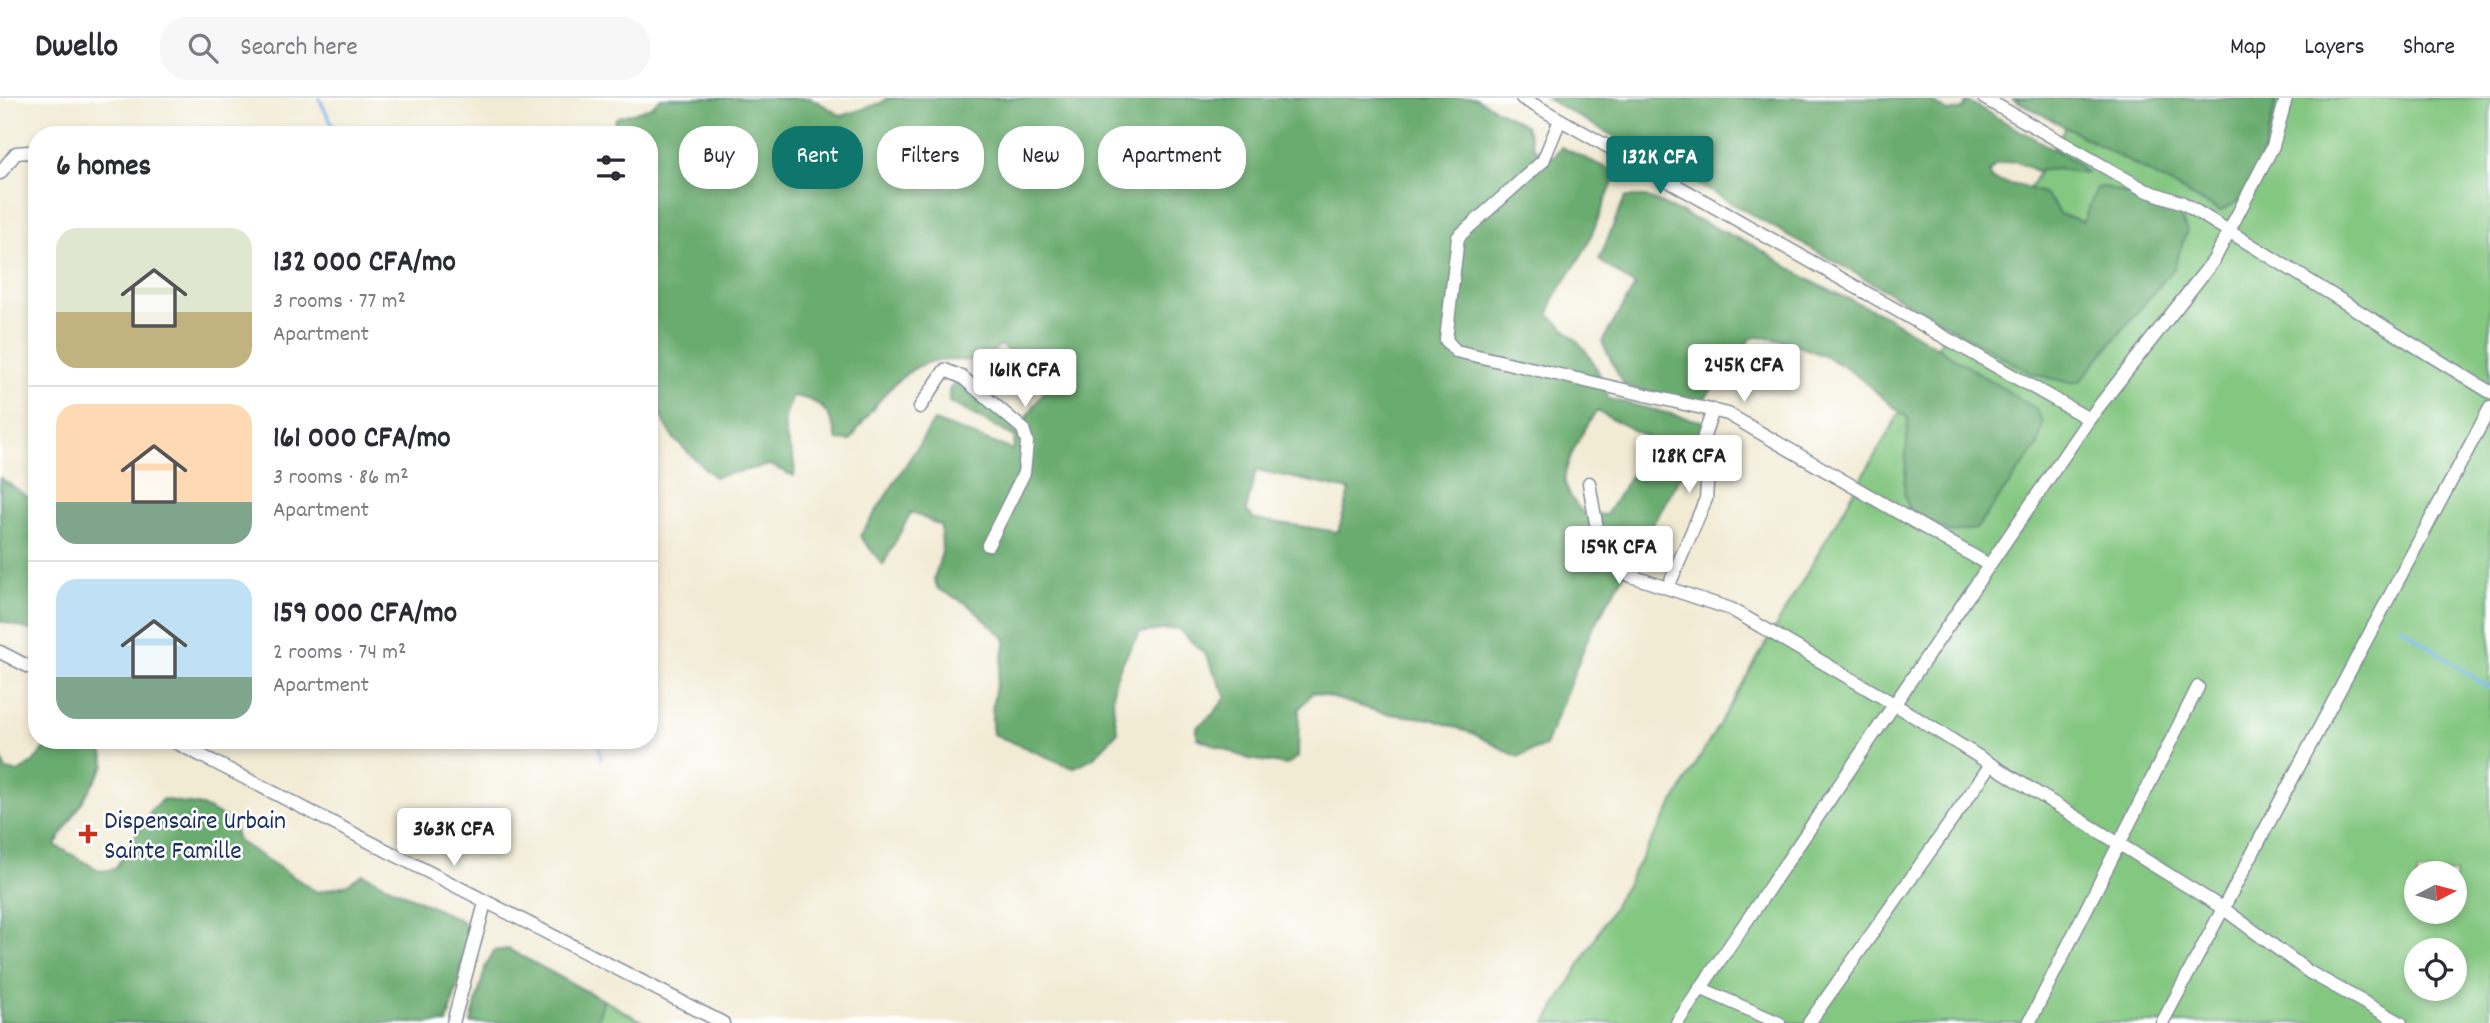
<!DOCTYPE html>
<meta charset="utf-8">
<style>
:root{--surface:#fff;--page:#f7f7f7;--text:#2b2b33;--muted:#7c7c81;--line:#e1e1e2;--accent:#0f766e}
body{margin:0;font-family:Dekko,sans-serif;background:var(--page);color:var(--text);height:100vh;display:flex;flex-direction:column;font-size:26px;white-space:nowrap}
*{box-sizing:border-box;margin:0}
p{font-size:23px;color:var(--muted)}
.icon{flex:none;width:38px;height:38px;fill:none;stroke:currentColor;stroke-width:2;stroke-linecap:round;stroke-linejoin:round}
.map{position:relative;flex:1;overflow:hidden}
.drawer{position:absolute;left:28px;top:28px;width:630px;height:623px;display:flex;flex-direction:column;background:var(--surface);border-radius:28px;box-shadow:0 4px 10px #0003}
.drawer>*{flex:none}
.guide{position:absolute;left:679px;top:28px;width:665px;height:63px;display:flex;gap:14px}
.needle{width:46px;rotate:84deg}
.fabs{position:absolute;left:2404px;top:763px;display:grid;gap:14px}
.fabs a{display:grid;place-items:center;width:63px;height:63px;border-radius:50%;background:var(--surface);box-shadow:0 4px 10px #0003;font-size:35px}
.price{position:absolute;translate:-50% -60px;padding:0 16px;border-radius:7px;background:#fff;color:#222;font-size:23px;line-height:46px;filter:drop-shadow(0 2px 4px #0008)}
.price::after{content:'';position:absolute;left:50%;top:42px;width:21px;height:16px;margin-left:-10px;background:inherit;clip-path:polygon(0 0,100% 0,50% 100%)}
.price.on{background:var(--accent);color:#fff}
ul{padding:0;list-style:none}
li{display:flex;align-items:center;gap:21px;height:175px;padding:0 28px}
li+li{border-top:2px solid var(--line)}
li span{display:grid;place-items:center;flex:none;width:196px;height:140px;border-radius:21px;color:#555}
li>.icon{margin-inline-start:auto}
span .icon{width:84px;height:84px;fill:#fffc;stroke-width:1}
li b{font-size:30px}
h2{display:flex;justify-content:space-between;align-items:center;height:84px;padding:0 28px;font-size:30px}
.chip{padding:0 24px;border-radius:28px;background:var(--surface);box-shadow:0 4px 10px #0003;font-size:24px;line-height:63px}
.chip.on{background:var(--accent);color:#fff}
header{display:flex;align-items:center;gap:42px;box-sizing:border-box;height:98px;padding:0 35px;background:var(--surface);border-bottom:2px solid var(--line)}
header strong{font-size:33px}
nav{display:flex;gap:38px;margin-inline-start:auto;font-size:24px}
.search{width:490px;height:63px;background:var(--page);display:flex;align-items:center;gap:18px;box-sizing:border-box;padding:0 24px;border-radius:28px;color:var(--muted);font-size:26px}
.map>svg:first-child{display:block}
.green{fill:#84c781;stroke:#507b70;stroke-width:2;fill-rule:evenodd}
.forest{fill:#6bac6f;stroke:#436e66;stroke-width:2;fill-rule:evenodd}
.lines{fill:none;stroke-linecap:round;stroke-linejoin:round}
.stream{stroke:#70b4e6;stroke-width:3.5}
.minor-casing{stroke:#868d99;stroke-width:15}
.minor{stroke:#fff;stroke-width:12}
.poi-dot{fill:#c8321e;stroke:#fff;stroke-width:2.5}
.labels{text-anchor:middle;stroke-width:5;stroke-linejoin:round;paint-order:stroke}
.poi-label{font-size:26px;fill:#1b2f5e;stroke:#fff;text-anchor:start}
</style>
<header>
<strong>Dwello</strong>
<div class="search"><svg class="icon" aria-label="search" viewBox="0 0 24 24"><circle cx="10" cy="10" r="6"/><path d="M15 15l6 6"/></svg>Search here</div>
<nav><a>Map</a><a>Layers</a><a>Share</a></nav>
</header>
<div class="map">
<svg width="2490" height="925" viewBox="0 0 2490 925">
<rect width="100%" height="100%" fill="#fff"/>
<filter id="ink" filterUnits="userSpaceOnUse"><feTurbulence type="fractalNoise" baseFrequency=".0143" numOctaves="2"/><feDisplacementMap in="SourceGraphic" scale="14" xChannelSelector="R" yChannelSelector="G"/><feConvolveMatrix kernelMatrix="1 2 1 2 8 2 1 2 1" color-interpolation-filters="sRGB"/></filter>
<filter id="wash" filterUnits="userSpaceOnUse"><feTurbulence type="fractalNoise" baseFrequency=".00686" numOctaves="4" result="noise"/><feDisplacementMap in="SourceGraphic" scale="28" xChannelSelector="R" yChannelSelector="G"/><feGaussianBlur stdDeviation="1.57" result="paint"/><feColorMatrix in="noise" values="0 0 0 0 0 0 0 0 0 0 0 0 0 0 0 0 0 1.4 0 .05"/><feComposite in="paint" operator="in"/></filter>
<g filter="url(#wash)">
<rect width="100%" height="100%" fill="#f2ebd4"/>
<g class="green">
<path d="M2082,0H2490V925H1546ZM2417,775H2455V814H2417ZM2417,852H2455V891H2417Z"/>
<polygon points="603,902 645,925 597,925"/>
</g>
<g class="forest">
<path d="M661,0H811L842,18L881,5L887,0H1476L1526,28L1534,51L1553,59L1561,49L1617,75L1586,150L1553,202L1549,217C1583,246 1595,258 1609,301L1704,324L1696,351L1590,535L1545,648L1518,659L1472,635L1431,621L1383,615L1313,594L1299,611L1298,659L1286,667L1249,661L1197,640V629L1213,616L1226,599L1206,557L1177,530L1139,535C1116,575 1106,588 1118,634L1093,660L1073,670L993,636C988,605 1001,573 1006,541L966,505L938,491L934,481L942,454L941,428L911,414L883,467L860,438L934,323L1013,352L1015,339L949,304V292L955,284L962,285L1023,324L1045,292L1039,277L1000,247L984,263C968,263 951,261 935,263C901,267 867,317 850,343L837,342C831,314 822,302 792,298C787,311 782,324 786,338C789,354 797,361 794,378L770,367L714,379L674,341L649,297V37H611L616,20L651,9ZM1597,313L1647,339L1639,364L1606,417L1583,415C1575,406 1568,397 1565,385C1562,368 1586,327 1597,313ZM1256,372L1350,392L1338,434L1254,421L1246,412Z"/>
<path d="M1546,0H1927L1948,14L1963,11L1967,3L2073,62L2086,75L2057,71L2036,73L2015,63L1996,67L1989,74L1991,81C2019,91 2047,85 2059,116L2083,124L2097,90L2106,89L2178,113L2187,132L2174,170L2080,283L2070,285L2031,275Z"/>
<path d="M2012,0H2276C2272,28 2259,82 2239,102C2234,107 2226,110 2220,113Z"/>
<path d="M1625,99H1646L1751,146L1818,187L1888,219L2036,311L2043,325L2038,347L1976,431L1951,434L1910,413L1904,396L1908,320C1886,305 1867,283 1844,269C1826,257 1771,235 1751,240L1701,305L1624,288L1602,244L1635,188L1599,162Z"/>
<polygon points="0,380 37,405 37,534 0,523"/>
<polygon points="52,642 89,642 103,655 105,667 55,747 101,773 115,771 152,711 163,701 202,708 232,723 238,743 317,794 346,787 363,776 464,824 469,845 447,925 0,925 0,656 6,672 18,674 32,665"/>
<polygon points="508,851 603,902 597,925 471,925 486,867 494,853"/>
</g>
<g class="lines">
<g class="stream">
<polyline points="319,0 337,37"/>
<polyline points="2400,528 2490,591"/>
<polyline points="598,642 601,661"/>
</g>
</g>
</g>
<g filter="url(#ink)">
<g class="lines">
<g class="minor-casing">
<g id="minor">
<polyline points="1522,0 2089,321"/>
<polyline points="1984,0 2145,92 2183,105 2490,294"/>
<polyline points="1560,22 1543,63 1458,139 1446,242 1456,253 1728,316 1989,467"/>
<polyline points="0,75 16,55 28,54 37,60"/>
<polyline points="920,309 945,272 962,279 1023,331 1027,344 1024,375 988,447"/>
<polyline points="1589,385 1600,448 1631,478 1731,511 1894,606 2224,811 2309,874 2401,925"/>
<polyline points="1668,489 1706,401 1708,373 1704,338 1713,312"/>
<polyline points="0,554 37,573"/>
<polyline points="171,642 723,925"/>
<polyline points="1700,890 1779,925"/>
<polyline points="453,925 485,805"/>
<polyline points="1677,925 2089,321 2214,162 2273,48 2286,0"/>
<polyline points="1809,925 1990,668"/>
<polyline points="2029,925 2198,589"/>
<polyline points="2162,925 2490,310"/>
</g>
</g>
<use href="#minor" class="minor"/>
</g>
</g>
<path class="poi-dot" d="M84.5 725.5h7v7h7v7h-7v7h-7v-7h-7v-7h7z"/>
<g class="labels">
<g class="poi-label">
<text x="104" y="730">Dispensaire Urbain<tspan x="104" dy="30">Sainte Famille</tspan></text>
</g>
</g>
</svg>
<div class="fabs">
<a><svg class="needle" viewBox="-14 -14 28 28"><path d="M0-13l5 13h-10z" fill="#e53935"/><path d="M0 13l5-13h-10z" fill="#7c7c81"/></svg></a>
<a><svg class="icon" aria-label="locate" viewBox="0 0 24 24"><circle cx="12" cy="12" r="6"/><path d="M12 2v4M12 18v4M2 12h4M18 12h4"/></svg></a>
</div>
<b class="price on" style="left:1660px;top:98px">132K CFA</b>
<b class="price" style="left:1744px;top:306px">245K CFA</b>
<b class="price" style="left:1025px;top:311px">161K CFA</b>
<b class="price" style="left:1689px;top:397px">128K CFA</b>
<b class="price" style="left:1619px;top:488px">159K CFA</b>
<b class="price" style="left:454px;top:770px">363K CFA</b>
<div class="guide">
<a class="chip">Buy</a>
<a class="chip on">Rent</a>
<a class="chip">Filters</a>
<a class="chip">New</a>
<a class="chip">Apartment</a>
</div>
<section class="drawer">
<h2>6 homes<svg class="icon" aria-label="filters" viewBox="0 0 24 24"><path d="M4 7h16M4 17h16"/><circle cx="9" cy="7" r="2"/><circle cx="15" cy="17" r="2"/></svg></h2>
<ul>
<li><span style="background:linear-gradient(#dfe7d0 60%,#c2b280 0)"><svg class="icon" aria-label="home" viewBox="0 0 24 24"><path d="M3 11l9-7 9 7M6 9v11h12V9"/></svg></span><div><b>132 000 CFA/mo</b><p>3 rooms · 77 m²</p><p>Apartment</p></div></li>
<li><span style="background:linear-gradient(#ffd9b3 70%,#7fa58c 0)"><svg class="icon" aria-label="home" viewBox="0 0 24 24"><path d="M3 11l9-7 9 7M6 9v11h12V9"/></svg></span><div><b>161 000 CFA/mo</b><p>3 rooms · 86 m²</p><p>Apartment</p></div></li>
<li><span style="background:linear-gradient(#bfe0f5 70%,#7fa58c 0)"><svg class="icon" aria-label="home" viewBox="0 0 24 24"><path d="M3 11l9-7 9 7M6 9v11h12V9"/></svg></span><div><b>159 000 CFA/mo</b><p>2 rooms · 74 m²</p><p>Apartment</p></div></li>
</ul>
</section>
</div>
